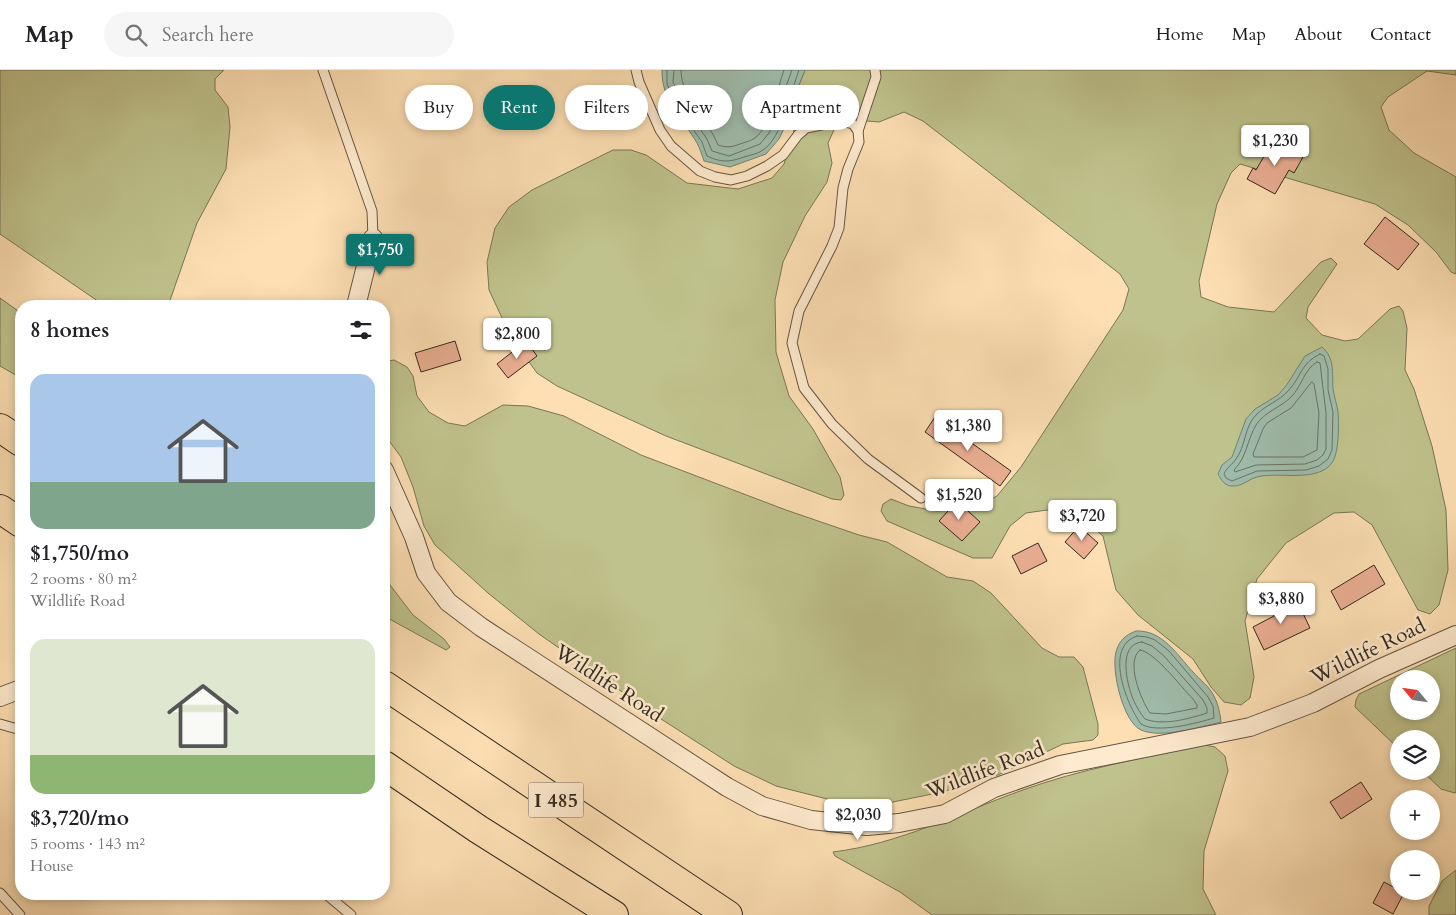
<!DOCTYPE html>
<meta charset="utf-8">
<style>
:root{--surface:#fff;--page:#f6f6f6;--text:#202124;--muted:#757577;--line:#e0e0e0;--accent:#0f766e}
body{margin:0;font-family:Cardo,serif;background:var(--page);color:var(--text);height:100vh;display:flex;flex-direction:column;font-size:19px;white-space:nowrap}
*{box-sizing:border-box;margin:0}
p{font-size:16px;color:var(--muted)}
.icon{flex:none;width:28px;height:28px;fill:none;stroke:currentColor;stroke-width:2;stroke-linecap:round;stroke-linejoin:round}
.map{position:relative;flex:1;overflow:hidden}
.drawer{position:absolute;left:15px;top:230px;width:375px;height:600px;display:flex;flex-direction:column;background:var(--surface);border-radius:20px;box-shadow:0 2px 8px #0003}
.drawer>*{flex:none}
.guide{position:absolute;left:405px;top:15px;width:475px;height:45px;display:flex;gap:10px}
.needle{width:32px;rotate:299deg}
.tools{position:absolute;left:1390px;top:600px;display:grid;gap:10px}
.tools a{display:grid;place-items:center;width:50px;height:50px;border-radius:50%;background:var(--surface);box-shadow:0 2px 8px #0003;font-size:25px}
.price{position:absolute;translate:-50% -42px;padding:0 11px;border-radius:5px;background:#fff;color:#222;font-size:16px;line-height:32px;filter:drop-shadow(0 1px 2px #0008)}
.price::after{content:'';position:absolute;left:50%;top:30px;width:15px;height:11px;margin-left:-8px;background:inherit;clip-path:polygon(0 0,100% 0,50% 100%)}
.price.active{background:var(--accent);color:#fff}
ul{padding:0;list-style:none}
li{display:grid;align-content:center;gap:10px;height:265px;padding:0 15px}
li span{display:grid;place-items:center;height:155px;border-radius:15px;color:#555}
li>.icon{margin-inline-start:auto}
span .icon{width:90px;height:90px;fill:#fffc;stroke-width:1}
li b{font-size:21px}
h2{display:flex;justify-content:space-between;align-items:center;height:60px;padding:0 15px;font-size:21px}
.tag{padding:0 18px;border-radius:22px;background:var(--surface);box-shadow:0 2px 8px #0003;font-size:18px;line-height:45px}
.tag.active{background:var(--accent);color:#fff}
header{display:flex;align-items:center;gap:30px;box-sizing:border-box;height:70px;padding:0 25px;background:var(--surface);border-bottom:1px solid var(--line)}
header strong{font-size:24px}
nav{display:flex;gap:28px;margin-inline-start:auto;font-size:18px}
.search{width:350px;height:45px;background:var(--page);display:flex;align-items:center;gap:12px;box-sizing:border-box;padding:0 18px;border-radius:28px;color:var(--muted);font-size:19px}
.map>svg:first-child{display:block}
.green{fill:#bfc28c;stroke:#797656;fill-rule:evenodd}
.water{fill:#9fbdac;stroke:#748274}
.lines{fill:none;stroke-linecap:round;stroke-linejoin:round}
.shore{stroke:#697366;stroke-width:1}
.building{fill:#eaae93;stroke:#33291f}
.lane-casing{stroke:#665644;stroke-width:11}
.street-casing{stroke:#665644;stroke-width:20}
.highway-casing{stroke:#33291f;stroke-width:30}
.lane{stroke:#feeace;stroke-width:9}
.street{stroke:#feeace;stroke-width:18}
.highway{stroke:#fddfb3;stroke-width:28}
.labels{text-anchor:middle;stroke-width:5;stroke-linejoin:round;paint-order:stroke}
.shield{fill:#feeace;stroke:#706354;stroke-width:1}
.shield-label{font-size:20px;font-weight:bold;fill:#33291f}
.street-label{font-size:21px;fill:#33291f;stroke:#feeace}
</style>
<header>
<strong>Map</strong>
<div class="search"><svg class="icon" aria-label="search" viewBox="0 0 24 24"><circle cx="10" cy="10" r="6"/><path d="M15 15l6 6"/></svg>Search here</div>
<nav><a>Home</a><a>Map</a><a>About</a><a>Contact</a></nav>
</header>
<div class="map">
<svg width="1456" height="845" viewBox="0 0 1456 845">
<rect width="100%" height="100%" fill="#fddfb3"/>
<filter id="stains"><feTurbulence type="fractalNoise" baseFrequency=".004" numOctaves="4"/><feColorMatrix values="0 0 0 0 .2 0 0 0 0 .09 0 0 0 0 .02 0 0 0 .5 -.17"/></filter>
<radialGradient id="worn" r=".72"><stop offset=".6" stop-color="#630" stop-opacity="0"/><stop offset="1" stop-color="#630" stop-opacity=".3"/></radialGradient>
<g class="green">
<polygon points="0,0 224,0 215,9 215,20 228,37 230,57 226,99 197,153 168,236 105,236 0,164"/>
<polygon points="805,0 1456,0 1456,5 1427,1 1388,27 1381,37 1389,60 1414,83 1456,107 1456,204 1451,202 1436,182 1408,155 1375,134 1240,94 1231,103 1217,134 1199,211 1201,227 1228,237 1274,242 1321,192 1331,188 1337,194 1308,237 1306,248 1322,265 1345,271 1358,269 1390,239 1399,236 1403,241 1407,258 1405,300 1414,319 1432,376 1446,440 1448,500 1439,535 1430,544 1418,540 1372,455 1354,442 1334,443 1286,473 1257,509 1245,551 1254,607 1250,628 1241,635 1224,632 1211,617 1193,589 1138,545 1116,520 1103,466 1089,454 1047,440 1026,443 1010,456 992,488 973,488 887,451 881,441 883,434 891,429 909,436 937,441 977,436 997,426 1021,397 1123,240 1129,219 1120,204 923,51 904,42 879,52 855,50 834,60 828,73 832,93 827,112 805,146 783,192 775,230 776,282 789,326 813,359 840,407 844,425 841,430 832,429 666,366 557,316 537,303 511,267 489,220 487,192 495,158 509,137 532,120 613,80 631,80 646,85 687,113 738,119 772,108 784,94 794,63 792,44 795,25"/>
<polygon points="0,228 21,243 21,308 0,296"/>
<polygon points="394,290 407,297 413,306 417,326 429,342 448,353 465,356 503,335 528,336 564,346 641,385 786,440 859,465 887,472 947,507 973,511 991,523 1042,578 1059,587 1074,587 1083,597 1098,654 1098,665 1093,670 1063,674 998,705 942,722 888,733 831,730 776,716 734,696 658,647 539,564 488,523 435,475 424,456 413,417 401,387 384,364 384,292"/>
<polygon points="384,488 390,515 413,545 444,569 450,577 446,580 384,546"/>
<path d="M1456,578V722L1455,723L1441,719L1422,701H1431V669H1399V679L1355,637L1356,630L1359,624ZM1399,609H1431V641H1399Z"/>
<path d="M1205,675L1215,677L1225,686L1228,701L1204,781L1203,819L1216,845H932L900,822L835,786L833,782C899,774 959,743 1020,721C1080,699 1143,688 1205,675Z"/>
<polygon points="1456,800 1456,845 1429,845 1429,836 1442,811"/>
</g>
<g class="water">
<path d="M662,0H805L795,25L791,44L779,69L766,84L730,97L704,91C702,85 700,79 697,73C683,49 661,30 662,0Z"/>
<path d="M1322,277C1335,288 1332,303 1333,319C1334,327 1337,334 1338,342C1339,354 1339,381 1333,391C1320,414 1277,401 1257,407C1249,409 1241,417 1232,416C1225,416 1221,410 1218,404L1222,395L1232,387L1246,349L1255,339L1278,325L1286,316L1305,286Z"/>
<path d="M1136,561C1163,560 1177,585 1193,602C1200,610 1209,616 1214,626C1218,634 1220,642 1221,652C1200,657 1161,669 1141,660C1123,652 1111,600 1116,582C1119,571 1125,565 1136,561Z"/>
</g>
<g class="lines">
<g class="shore">
<path d="M667,0V14L681,42L702,72L707,86C722,93 730,92 744,87C750,85 758,84 763,80C782,68 791,21 799,0"/>
<polyline points="674,0 673,12 686,39 707,69 712,81 729,86 760,74 769,63 781,40 784,22 792,0"/>
<path d="M681,0C681,29 708,49 718,75C727,78 732,77 740,74C745,72 751,71 755,68C771,56 777,19 784,0"/>
<path d="M1320,284L1324,286L1328,299V320L1333,342L1332,380L1328,389L1319,396L1306,400L1257,401L1232,411L1226,408L1224,404C1227,397 1232,395 1236,389C1246,376 1244,356 1257,344C1266,335 1279,331 1288,321C1302,306 1300,294 1320,284Z"/>
<path d="M1317,292L1320,293L1326,343V379L1323,385L1317,390L1305,394L1256,395L1235,402L1234,400C1247,387 1247,370 1256,355C1264,342 1282,337 1292,326C1301,317 1305,298 1317,292Z"/>
<polygon points="1312,312 1314,314 1319,343 1317,380 1303,387 1254,387 1253,384 1263,359 1267,353 1291,338"/>
<path d="M1137,566L1147,567L1155,570L1169,581L1208,627L1213,636L1214,648C1197,653 1157,664 1141,654C1127,635 1103,577 1137,566Z"/>
<path d="M1142,572L1152,576L1164,586L1203,630L1207,638V643C1189,649 1162,656 1145,649C1140,643 1136,636 1133,629C1127,614 1117,574 1142,572Z"/>
<path d="M1140,580C1155,582 1181,617 1193,629L1197,635V638L1166,644L1150,643C1141,630 1125,591 1140,580Z"/>
</g>
</g>
<g class="building">
<polygon points="1273,71 1303,87 1294,103 1289,100 1275,124 1247,109 1253,98 1256,100"/>
<polygon points="1385,147 1419,174 1398,200 1364,174"/>
<polygon points="455,271 461,290 421,302 415,283"/>
<polygon points="526,271 537,286 508,308 497,294"/>
<polygon points="935,347 1011,401 1000,416 925,362"/>
<polygon points="957,431 980,452 962,471 939,451"/>
<polygon points="1079,456 1098,473 1084,489 1065,472"/>
<polygon points="1038,473 1047,491 1021,504 1012,486"/>
<polygon points="1374,495 1385,514 1341,540 1331,521"/>
<polygon points="1289,531 1293,538 1299,535 1310,558 1264,580 1253,557 1274,546 1271,539"/>
<polygon points="1361,712 1372,729 1341,749 1330,732"/>
<polygon points="1384,812 1404,823 1393,844 1373,833"/>
</g>
<g class="lines">
<g class="lane-casing">
<g id="lane">
<polyline points="323,0 372,141 373,168"/>
<polyline points="636,0 639,12 660,60 671,76 700,101 715,107 731,110 747,106 767,96 783,85 798,65 806,58 841,51 853,54 858,61 859,72 848,99 843,118 839,158 832,176 799,241 792,273 804,318 832,354 868,389 921,428"/>
<polyline points="858,61 876,7 875,0"/>
<polyline points="0,654 21,660"/>
<polyline points="0,823 20,845"/>
<polyline points="326,824 351,845"/>
</g>
</g>
<g class="street-casing">
<g id="street">
<polyline points="356,236 373,168"/>
<polyline points="384,400 414,467 426,503 448,532 481,557 727,717 762,736 811,750 867,756 899,753 945,744 994,718 1060,695 1250,657 1313,633 1379,599 1456,565"/>
<polyline points="0,627 21,619"/>
</g>
</g>
<g class="highway-casing">
<g id="highway">
<polyline points="0,358 21,372"/>
<polyline points="0,439 21,453"/>
<polyline points="384,615 728,845"/>
<polyline points="384,695 478,759 614,845"/>
</g>
</g>
<use href="#lane" class="lane"/>
<use href="#street" class="street"/>
<use href="#highway" class="highway"/>
</g>
<g class="labels">
<rect class="shield" x="528.5" y="712.5" width="55" height="35" rx="4"/>
<g class="shield-label">
<text x="556" y="737">I 485</text>
</g>
<g class="street-label">
<text transform="translate(1368 581) rotate(-26)" y="7">Wildlife Road</text>
<text transform="translate(609 613) rotate(33)" y="7">Wildlife Road</text>
<text transform="translate(985 700) rotate(-21)" y="7">Wildlife Road</text>
</g>
</g>
<rect width="100%" height="100%" filter="url(#stains)"/>
<rect width="100%" height="100%" fill="url(#worn)"/>
</svg>
<div class="tools">
<a><svg class="needle" viewBox="-14 -14 28 28"><path d="M0-13l5 13h-10z" fill="#e53935"/><path d="M0 13l5-13h-10z" fill="#757577"/></svg></a>
<a><svg class="icon" aria-label="layers" viewBox="0 0 24 24"><path d="M12 4l9 5-9 5-9-5zM3 14l9 5 9-5"/></svg></a>
<a>+</a>
<a>−</a>
</div>
<b class="price" style="left:1275px;top:97px">$1,230</b>
<b class="price active" style="left:380px;top:206px">$1,750</b>
<b class="price" style="left:517px;top:290px">$2,800</b>
<b class="price" style="left:968px;top:382px">$1,380</b>
<b class="price" style="left:959px;top:451px">$1,520</b>
<b class="price" style="left:1082px;top:472px">$3,720</b>
<b class="price" style="left:1281px;top:555px">$3,880</b>
<b class="price" style="left:858px;top:771px">$2,030</b>
<div class="guide">
<a class="tag">Buy</a>
<a class="tag active">Rent</a>
<a class="tag">Filters</a>
<a class="tag">New</a>
<a class="tag">Apartment</a>
</div>
<section class="drawer">
<h2>8 homes<svg class="icon" aria-label="filters" viewBox="0 0 24 24"><path d="M4 7h16M4 17h16"/><circle cx="9" cy="7" r="2"/><circle cx="15" cy="17" r="2"/></svg></h2>
<ul>
<li><span style="background:linear-gradient(#a9c7e8 70%,#7fa58c 0)"><svg class="icon" aria-label="home" viewBox="0 0 24 24"><path d="M3 11l9-7 9 7M6 9v11h12V9"/></svg></span><div><b>$1,750/mo</b><p>2 rooms · 80 m²</p><p>Wildlife Road</p></div></li>
<li><span style="background:linear-gradient(#dfe7d0 75%,#8fb573 0)"><svg class="icon" aria-label="home" viewBox="0 0 24 24"><path d="M3 11l9-7 9 7M6 9v11h12V9"/></svg></span><div><b>$3,720/mo</b><p>5 rooms · 143 m²</p><p>House</p></div></li>
</ul>
</section>
</div>
